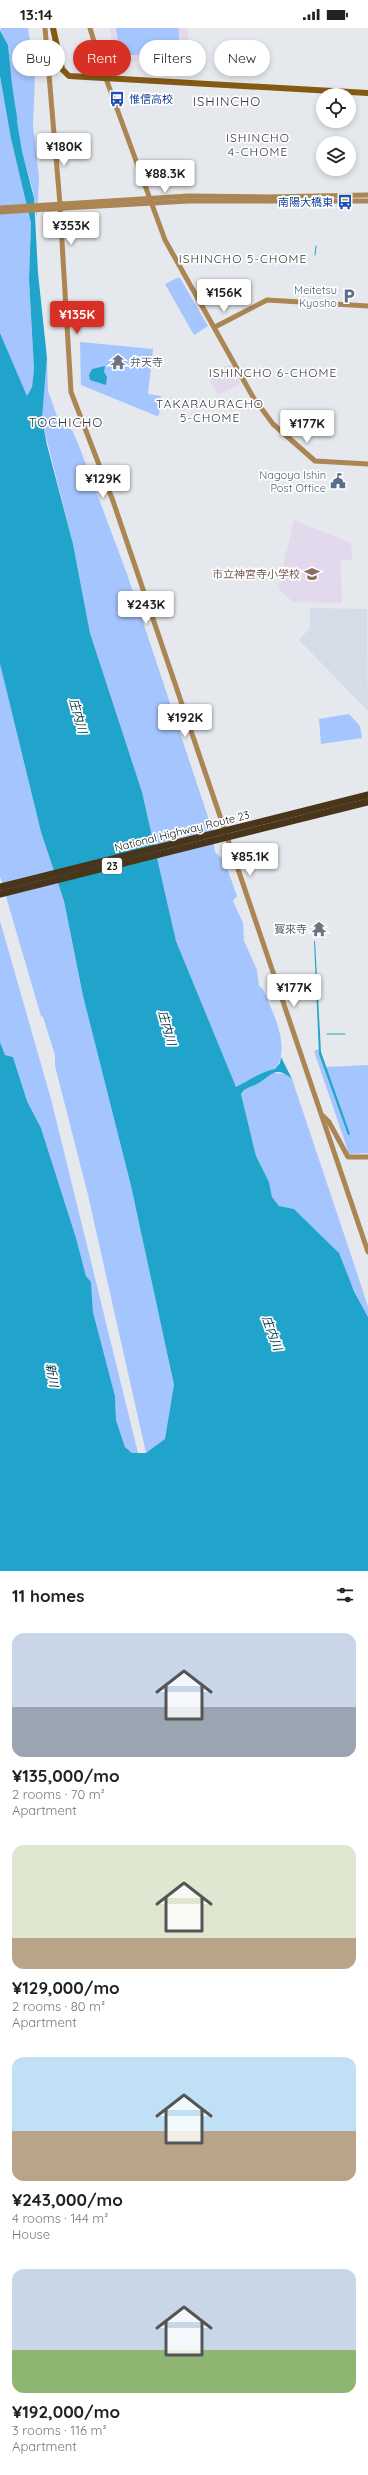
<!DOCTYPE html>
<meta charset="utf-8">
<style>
:root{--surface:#fff;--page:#f2f2f2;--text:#222;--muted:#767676;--accent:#d93025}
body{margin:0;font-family:Quicksand,"Noto Sans JP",sans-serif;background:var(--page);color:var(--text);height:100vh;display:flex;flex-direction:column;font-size:15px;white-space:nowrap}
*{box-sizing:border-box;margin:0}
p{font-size:13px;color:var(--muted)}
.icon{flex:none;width:22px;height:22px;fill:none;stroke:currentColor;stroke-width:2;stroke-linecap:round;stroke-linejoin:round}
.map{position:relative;height:1543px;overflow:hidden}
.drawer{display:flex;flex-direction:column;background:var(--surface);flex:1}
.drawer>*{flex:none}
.top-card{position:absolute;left:12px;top:12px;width:344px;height:36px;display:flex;gap:8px}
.tools{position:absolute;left:316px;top:60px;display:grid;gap:8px}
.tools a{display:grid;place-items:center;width:40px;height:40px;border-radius:50%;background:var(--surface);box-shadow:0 2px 6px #0003;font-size:20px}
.price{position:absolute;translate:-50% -34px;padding:0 9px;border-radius:4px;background:#fff;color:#222;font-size:13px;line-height:26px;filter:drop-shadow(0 1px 2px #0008)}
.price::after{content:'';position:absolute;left:50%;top:24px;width:12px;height:9px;margin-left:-6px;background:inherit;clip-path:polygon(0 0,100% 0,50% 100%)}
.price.current{background:var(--accent);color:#fff}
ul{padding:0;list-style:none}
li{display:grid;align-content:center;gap:8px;height:212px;padding:0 12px}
li span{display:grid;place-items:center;height:124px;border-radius:12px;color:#555}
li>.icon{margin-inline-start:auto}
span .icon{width:72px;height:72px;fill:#fffc;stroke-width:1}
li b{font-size:17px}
h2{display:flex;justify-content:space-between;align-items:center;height:48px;padding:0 12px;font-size:17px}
.chip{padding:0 14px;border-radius:18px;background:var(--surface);box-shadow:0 2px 6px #0003;font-size:14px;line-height:36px}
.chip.current{background:var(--accent);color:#fff}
.status{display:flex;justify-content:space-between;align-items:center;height:28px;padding:0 20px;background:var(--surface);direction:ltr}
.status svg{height:11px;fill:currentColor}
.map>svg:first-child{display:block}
.built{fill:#d6dce7}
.education{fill:#e3d9ed}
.green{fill:#a4c5fe}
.water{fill:#21a4cc}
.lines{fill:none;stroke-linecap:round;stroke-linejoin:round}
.stream{stroke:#21a4cc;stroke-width:1}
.tertiary{stroke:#ab8654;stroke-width:5}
.secondary{stroke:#845914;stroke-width:6}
.trunk{stroke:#48351a;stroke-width:7}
.tertiary-bridge{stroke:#ab8654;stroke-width:5}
.labels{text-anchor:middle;stroke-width:3.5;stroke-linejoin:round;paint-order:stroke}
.shield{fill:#fff;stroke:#5d5d5e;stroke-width:1}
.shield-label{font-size:10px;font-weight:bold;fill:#171819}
.transit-label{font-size:11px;fill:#164399;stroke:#fff;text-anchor:start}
.service-label{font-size:11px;fill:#4e5e75;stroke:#fff;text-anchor:end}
.worship-label{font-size:11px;fill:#5b616d;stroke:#fff;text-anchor:start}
.education-label{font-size:11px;fill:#785e54;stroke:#fff;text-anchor:end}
.street-label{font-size:11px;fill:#171819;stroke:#fff}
.neighbourhood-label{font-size:12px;letter-spacing:1px;fill:#333538;stroke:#fff}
.water-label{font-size:12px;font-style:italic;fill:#043c4c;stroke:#fff}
.quarter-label{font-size:13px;letter-spacing:1px;fill:#333538;stroke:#fff}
</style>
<div class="status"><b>13:14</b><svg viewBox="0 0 49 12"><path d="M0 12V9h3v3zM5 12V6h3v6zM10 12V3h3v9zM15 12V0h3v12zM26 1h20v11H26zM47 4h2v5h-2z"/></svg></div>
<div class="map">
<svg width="368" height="1543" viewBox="0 0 368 1543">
<rect width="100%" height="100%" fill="#e5e8ec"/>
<polygon class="built" points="310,580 367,581 368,683 299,612 310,600"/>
<g class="education">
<polygon points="110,0 187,0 191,28 115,35"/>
<polygon points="230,336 241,355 218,367 207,348"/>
<polygon points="294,492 351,515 352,532 341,532 342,575 293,574 278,560"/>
</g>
<g class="green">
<polygon points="0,0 28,0 35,46 33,98 39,149 37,191 33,163 22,123 14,75 8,17"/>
<path d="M116,0H178C179,5 180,14 177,18C171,28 131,27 120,27Z"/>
<polygon points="0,48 11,111 31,195 29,251 34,341 32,359 27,369 0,305"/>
<polygon points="177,250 180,250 208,298 194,307 165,256"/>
<polygon points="80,314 153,321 148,366 161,368 159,387 157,388 81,357"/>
<path d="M47,330L48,363L58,391L63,397L72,402L79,418L127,546L211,798L215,824L224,832L237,868L233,873L243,895L244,913L257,942L259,958L263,961C272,983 292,1020 275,1041C264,1043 246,1053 236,1060L176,913L142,764L90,605L73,516L45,405L42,391Z"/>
<polygon points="0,636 41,804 64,873 83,968 131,1158 185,1408 146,1425 88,1167 55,1038 55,1027 43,989 41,988 0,848"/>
<polygon points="349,686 360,698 362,710 321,716 319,691"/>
<polygon points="0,893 51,1071 138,1425 132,1425 125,1419 116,1392 115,1368 93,1284 91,1254 86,1248 76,1210 41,1100 27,1073 13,1029 5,1027 0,1014"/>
<polygon points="319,1021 348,1107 326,1039 368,1037 368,1125 349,1126 314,1023"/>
<polygon points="272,1045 286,1046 292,1051 359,1251 368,1279 368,1289 331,1217 294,1181 279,1178 272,1169 269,1154 256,1128 241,1066 249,1059"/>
</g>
<g class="water">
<path d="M0,2L8,17L14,75L22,123L34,170L38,245L47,330L42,391L47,417L73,516L90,605L142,764L176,913L236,1059C248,1053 262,1043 275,1041L280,1035L281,1029L292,1051C274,1036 271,1049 257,1056C250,1059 245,1060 241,1066L256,1128L269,1154L272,1169L279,1178L294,1181L339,1225L354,1263L368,1289V1543H0V1014L5,1027L13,1029L27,1073L41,1100L76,1210L86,1248L91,1254L93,1284L115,1368L116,1392L125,1419L132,1425H146L165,1411L174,1357L131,1158L83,968L64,873L41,804L0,636V305L27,368L32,359L34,341L29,251L31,195L11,111L0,48Z"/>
<polygon points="105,338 104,344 107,349 106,357 90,352 89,347 92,341"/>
<polygon points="314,913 315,913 321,1024 350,1106 348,1107 319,1026"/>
</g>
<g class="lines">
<g class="stream">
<polyline points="11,55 17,92"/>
<polyline points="330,115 331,111"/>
<polyline points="315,227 316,218"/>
<polyline points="327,1006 345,1006"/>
</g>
<g class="tertiary">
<polyline points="45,0 60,176"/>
<polyline points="90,0 101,37 165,212 253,369 273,396 315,433 368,436"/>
<polyline points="267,169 368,167"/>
<polyline points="267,173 368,173"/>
<polyline points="0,180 63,176"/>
<polyline points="60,180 71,364 113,473 368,1224"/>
<polyline points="0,184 63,180"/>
<polyline points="215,299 267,272 368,278"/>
<polyline points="323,1088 329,1094 348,1129 368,1129"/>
</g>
<polyline class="secondary" points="53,0 62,41 69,48 368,65"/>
<g class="trunk">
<polyline points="0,859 368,767"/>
<polyline points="0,866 368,774"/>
</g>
<g class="tertiary-bridge">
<polyline points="63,176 188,168 267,169"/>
<polyline points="64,180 189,173 267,173"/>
</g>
</g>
<defs>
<g id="bus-bare" transform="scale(1.2)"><path d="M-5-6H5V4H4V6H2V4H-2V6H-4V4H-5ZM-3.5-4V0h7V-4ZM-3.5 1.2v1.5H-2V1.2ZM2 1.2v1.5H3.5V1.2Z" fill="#1a4fb4" stroke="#fff" stroke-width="2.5" paint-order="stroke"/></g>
<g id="parking-bare" transform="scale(1.2)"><path d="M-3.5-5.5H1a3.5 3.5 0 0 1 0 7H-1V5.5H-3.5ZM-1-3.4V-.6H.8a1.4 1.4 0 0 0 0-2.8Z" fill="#5c6f8a" stroke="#fff" stroke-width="2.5" paint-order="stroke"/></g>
<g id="temple-bare" transform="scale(1.2)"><path d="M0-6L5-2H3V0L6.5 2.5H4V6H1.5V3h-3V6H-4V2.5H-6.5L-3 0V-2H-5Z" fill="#6b7280" stroke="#fff" stroke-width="2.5" paint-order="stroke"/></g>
<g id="civic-bare" transform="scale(1.2)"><path d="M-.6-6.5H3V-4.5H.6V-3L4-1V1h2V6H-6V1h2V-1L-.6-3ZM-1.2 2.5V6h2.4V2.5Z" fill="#5c6f8a" stroke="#fff" stroke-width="2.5" paint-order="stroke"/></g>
<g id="school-bare" transform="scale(1.2)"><path d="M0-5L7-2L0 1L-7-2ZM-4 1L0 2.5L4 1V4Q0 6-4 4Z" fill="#8d6e63" stroke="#fff" stroke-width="2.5" paint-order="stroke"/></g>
</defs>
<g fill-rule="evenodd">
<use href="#bus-bare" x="117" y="71"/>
<use href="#bus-bare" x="345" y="174"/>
<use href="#parking-bare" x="349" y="268"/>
<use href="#temple-bare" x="118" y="334"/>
<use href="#civic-bare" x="338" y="453"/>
<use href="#school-bare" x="312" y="546"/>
<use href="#temple-bare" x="319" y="901"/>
</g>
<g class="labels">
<rect class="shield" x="102" y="830" width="20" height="16" rx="3"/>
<g class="shield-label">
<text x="112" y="842">23</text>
</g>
<g class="transit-label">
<text x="129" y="75">惟信高校</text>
<text x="333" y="178" text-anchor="end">南陽大橋東</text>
</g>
<g class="service-label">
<text x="337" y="266">Meitetsu<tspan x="337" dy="13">Kyosho</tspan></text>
<text x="326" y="451">Nagoya Ishin<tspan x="326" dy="13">Post Office</tspan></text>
</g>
<g class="worship-label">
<text x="130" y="338">弁天寺</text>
<text x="307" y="905" text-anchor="end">寳來寺</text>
</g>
<g class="education-label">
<text x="300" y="550">市立神宮寺小学校</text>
</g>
<g class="street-label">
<text transform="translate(182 803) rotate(-14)" y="4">National Highway Route 23</text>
</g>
<g class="neighbourhood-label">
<text x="258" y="114">ISHINCHO<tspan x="258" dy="14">4-CHOME</tspan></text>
<text x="243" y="235">ISHINCHO 5-CHOME</text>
<text x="273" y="349">ISHINCHO 6-CHOME</text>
<text x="210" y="380">TAKARAURACHO<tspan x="210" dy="14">5-CHOME</tspan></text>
</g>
<g class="water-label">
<text transform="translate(78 688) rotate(74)" y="4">庄内川</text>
<text transform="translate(167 1000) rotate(74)" y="4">庄内川</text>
<text transform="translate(272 1305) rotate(70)" y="4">庄内川</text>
<text transform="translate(52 1347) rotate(80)" y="4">新川</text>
</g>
<g class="quarter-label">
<text x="227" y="78">ISHINCHO</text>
<text x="66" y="399">TOCHICHO</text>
</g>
</g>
</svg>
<div class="tools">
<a><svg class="icon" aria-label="locate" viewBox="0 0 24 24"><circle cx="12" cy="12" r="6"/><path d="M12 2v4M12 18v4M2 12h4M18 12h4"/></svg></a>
<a><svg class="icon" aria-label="layers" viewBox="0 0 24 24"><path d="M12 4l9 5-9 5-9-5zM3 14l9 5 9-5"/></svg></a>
</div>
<b class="price" style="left:64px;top:139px">¥180K</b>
<b class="price" style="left:165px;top:166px">¥88.3K</b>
<b class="price" style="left:71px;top:218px">¥353K</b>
<b class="price" style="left:224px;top:285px">¥156K</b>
<b class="price current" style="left:77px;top:307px">¥135K</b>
<b class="price" style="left:307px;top:416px">¥177K</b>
<b class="price" style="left:103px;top:471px">¥129K</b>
<b class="price" style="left:146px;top:597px">¥243K</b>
<b class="price" style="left:185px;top:710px">¥192K</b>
<b class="price" style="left:250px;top:849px">¥85.1K</b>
<b class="price" style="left:294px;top:980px">¥177K</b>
<div class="top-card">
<a class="chip">Buy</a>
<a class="chip current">Rent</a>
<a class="chip">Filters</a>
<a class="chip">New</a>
</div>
</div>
<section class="drawer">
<h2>11 homes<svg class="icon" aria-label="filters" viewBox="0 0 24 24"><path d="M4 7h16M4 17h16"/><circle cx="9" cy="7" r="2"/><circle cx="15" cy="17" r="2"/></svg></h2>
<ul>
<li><span style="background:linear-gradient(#c9d6e8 60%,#9aa5b1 0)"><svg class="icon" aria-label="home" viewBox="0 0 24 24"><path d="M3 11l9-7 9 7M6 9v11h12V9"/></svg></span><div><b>¥135,000/mo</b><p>2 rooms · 70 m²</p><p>Apartment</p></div></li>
<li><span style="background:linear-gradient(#dfe7d0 75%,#b9a48a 0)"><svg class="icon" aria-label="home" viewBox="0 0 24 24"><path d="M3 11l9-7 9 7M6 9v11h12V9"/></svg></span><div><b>¥129,000/mo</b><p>2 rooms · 80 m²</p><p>Apartment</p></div></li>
<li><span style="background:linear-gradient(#bfe0f5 60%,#b9a48a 0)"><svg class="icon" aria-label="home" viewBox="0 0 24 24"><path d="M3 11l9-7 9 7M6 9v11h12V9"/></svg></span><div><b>¥243,000/mo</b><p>4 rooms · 144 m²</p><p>House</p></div></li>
<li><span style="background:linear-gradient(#c9d6e8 65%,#8fb573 0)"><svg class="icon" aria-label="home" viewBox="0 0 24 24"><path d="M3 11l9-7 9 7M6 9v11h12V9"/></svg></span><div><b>¥192,000/mo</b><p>3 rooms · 116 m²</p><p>Apartment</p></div></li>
</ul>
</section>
